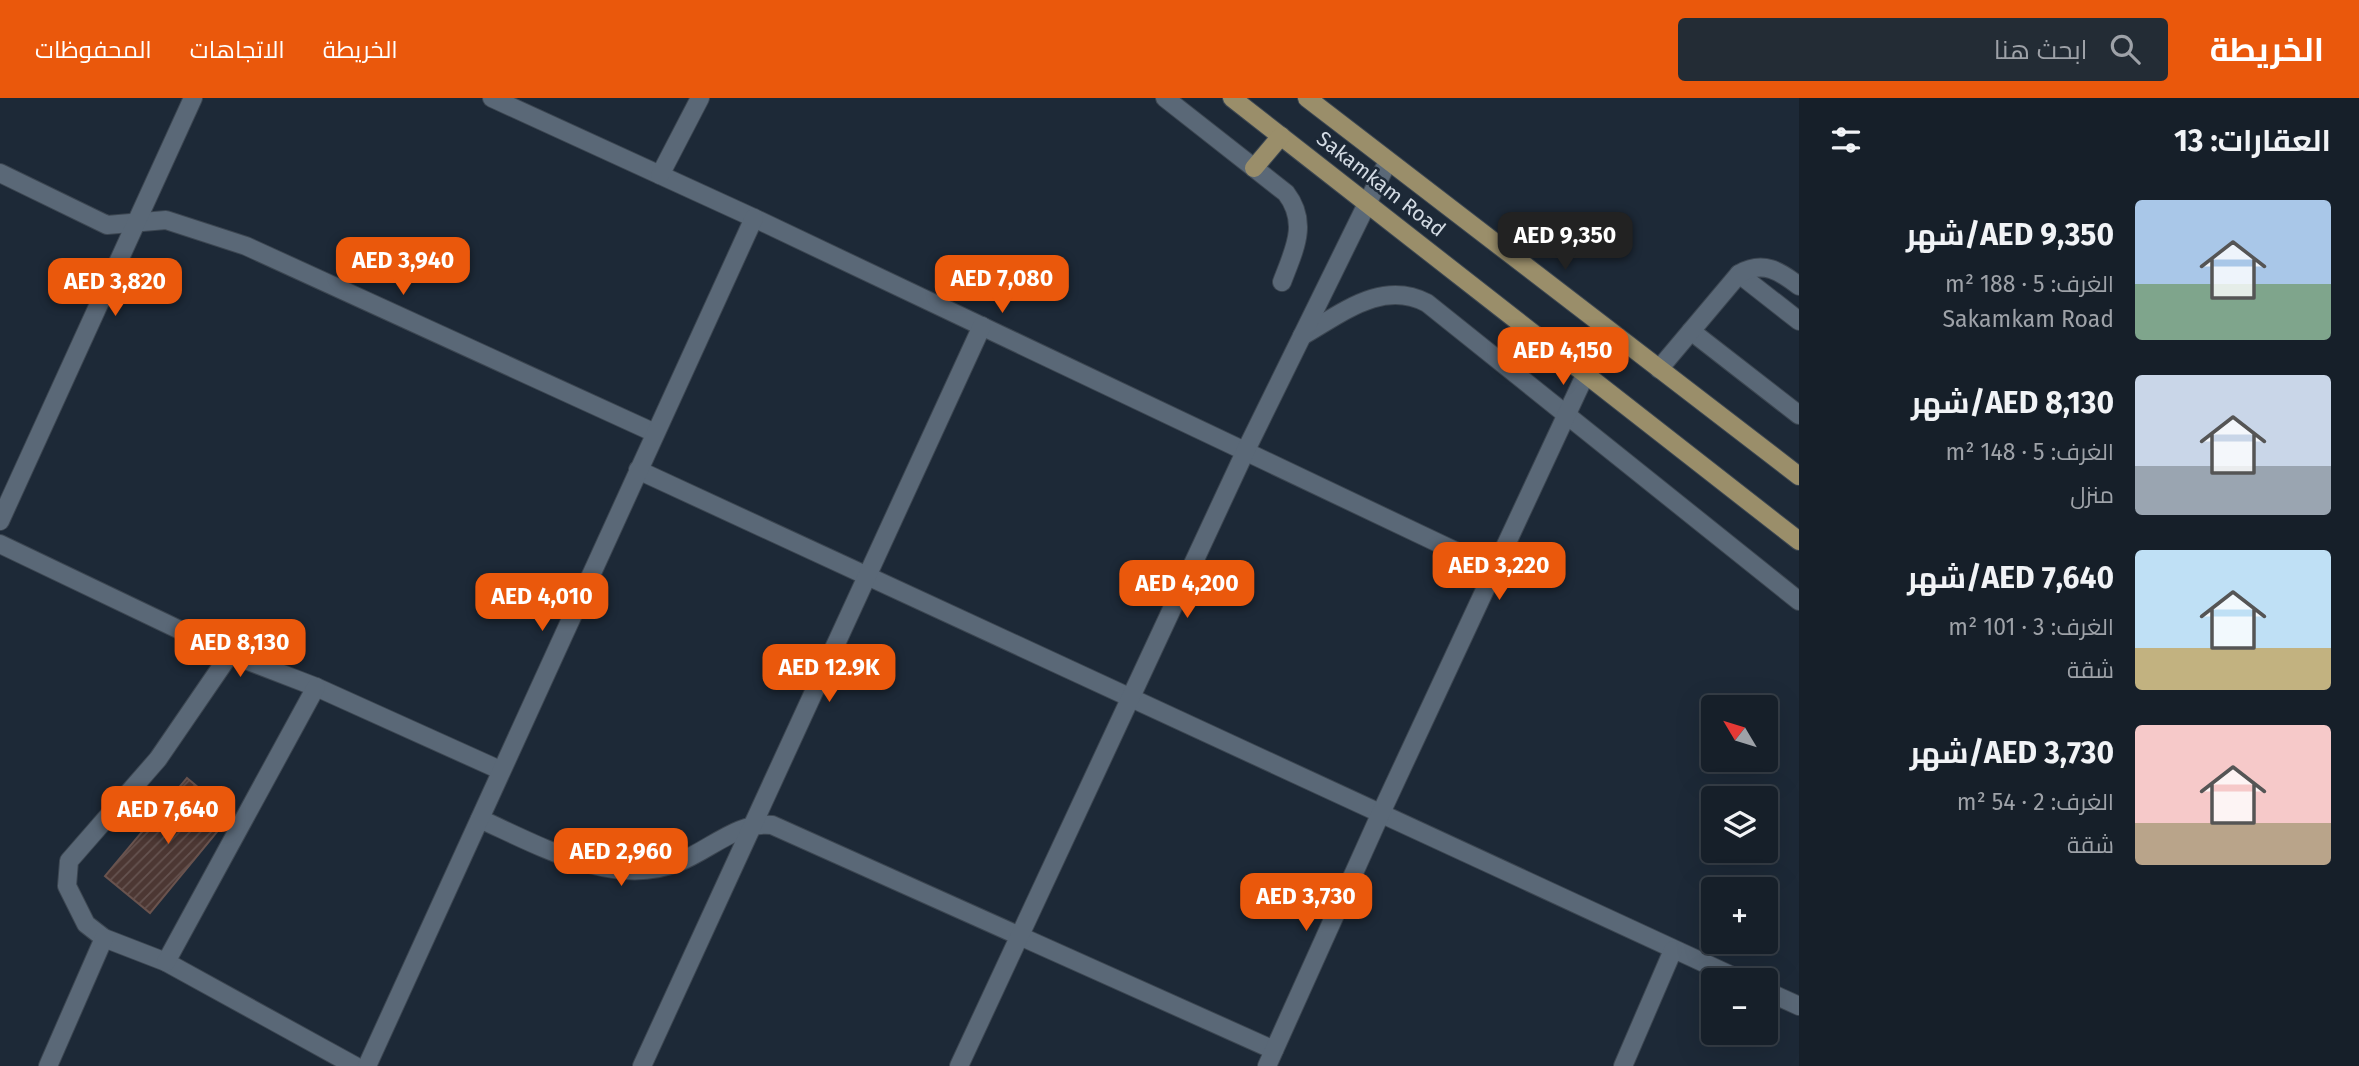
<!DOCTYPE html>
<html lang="ar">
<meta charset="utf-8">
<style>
:root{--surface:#161f29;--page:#232c35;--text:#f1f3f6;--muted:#9ea2a8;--line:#353d46;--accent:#ea580c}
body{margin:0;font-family:"Fira Sans",Cairo,sans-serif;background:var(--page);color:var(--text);direction:rtl;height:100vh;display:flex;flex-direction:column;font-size:26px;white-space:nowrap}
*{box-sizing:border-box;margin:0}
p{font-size:23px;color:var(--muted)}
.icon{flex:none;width:38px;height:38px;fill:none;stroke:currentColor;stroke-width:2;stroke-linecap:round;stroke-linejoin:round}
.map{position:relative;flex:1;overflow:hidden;direction:ltr}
.side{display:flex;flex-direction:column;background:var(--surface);width:560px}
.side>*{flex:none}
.needle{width:46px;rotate:308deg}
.tools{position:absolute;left:1701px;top:597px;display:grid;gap:14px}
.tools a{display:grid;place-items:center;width:77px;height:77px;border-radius:7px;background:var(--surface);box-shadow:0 7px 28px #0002,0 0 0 2px var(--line);font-size:35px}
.price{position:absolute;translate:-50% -60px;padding:0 16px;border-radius:14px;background:var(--accent);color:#fff;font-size:23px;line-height:46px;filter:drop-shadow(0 2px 4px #0008)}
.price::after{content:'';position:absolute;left:50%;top:42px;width:21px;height:16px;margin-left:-10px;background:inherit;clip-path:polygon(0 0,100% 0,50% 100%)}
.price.selected{background:#222;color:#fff}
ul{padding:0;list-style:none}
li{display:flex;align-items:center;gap:21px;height:175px;padding:0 28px}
li span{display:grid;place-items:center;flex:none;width:196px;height:140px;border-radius:7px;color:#555}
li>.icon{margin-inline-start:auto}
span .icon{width:84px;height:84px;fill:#fffc;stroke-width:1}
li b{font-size:30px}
h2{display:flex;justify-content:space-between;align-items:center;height:84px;padding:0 28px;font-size:30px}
header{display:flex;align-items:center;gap:42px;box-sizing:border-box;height:98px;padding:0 35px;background:var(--accent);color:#fff}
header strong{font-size:33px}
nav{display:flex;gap:38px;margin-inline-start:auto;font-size:24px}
.search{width:490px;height:63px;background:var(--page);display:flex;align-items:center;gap:18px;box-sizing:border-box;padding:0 24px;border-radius:7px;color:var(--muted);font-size:26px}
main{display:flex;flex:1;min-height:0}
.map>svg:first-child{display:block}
.building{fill:url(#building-hatch);stroke:#69534e;stroke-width:2}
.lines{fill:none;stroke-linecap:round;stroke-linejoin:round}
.minor-casing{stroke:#3c4651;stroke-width:20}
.major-casing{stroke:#3c4651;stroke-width:20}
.minor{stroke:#5a6877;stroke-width:18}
.major{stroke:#9a8e6a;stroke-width:18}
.labels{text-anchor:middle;stroke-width:5;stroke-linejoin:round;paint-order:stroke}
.street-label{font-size:21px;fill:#d3dbe4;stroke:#1d2937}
</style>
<header>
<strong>الخريطة</strong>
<div class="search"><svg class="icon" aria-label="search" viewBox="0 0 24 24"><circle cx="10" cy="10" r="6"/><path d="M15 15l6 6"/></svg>ابحث هنا</div>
<nav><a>الخريطة</a><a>الاتجاهات</a><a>المحفوظات</a></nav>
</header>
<main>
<section class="side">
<h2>العقارات: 13<svg class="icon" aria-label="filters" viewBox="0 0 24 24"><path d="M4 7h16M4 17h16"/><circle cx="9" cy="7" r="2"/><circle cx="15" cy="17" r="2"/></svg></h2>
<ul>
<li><span style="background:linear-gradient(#a9c7e8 60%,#7fa58c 0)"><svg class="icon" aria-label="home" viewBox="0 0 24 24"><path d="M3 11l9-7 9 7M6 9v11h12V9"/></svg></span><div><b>AED 9,350/شهر</b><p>الغرف: 5 · 188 m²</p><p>Sakamkam Road</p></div></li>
<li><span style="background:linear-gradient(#c9d6e8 65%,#9aa5b1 0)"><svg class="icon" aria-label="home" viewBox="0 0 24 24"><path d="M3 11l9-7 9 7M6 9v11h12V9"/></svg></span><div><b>AED 8,130/شهر</b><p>الغرف: 5 · 148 m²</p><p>منزل</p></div></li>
<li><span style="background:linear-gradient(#bfe0f5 70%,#c2b280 0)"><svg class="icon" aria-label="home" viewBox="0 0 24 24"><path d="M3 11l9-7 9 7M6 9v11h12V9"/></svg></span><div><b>AED 7,640/شهر</b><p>الغرف: 3 · 101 m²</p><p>شقة</p></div></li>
<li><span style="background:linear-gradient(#f6c9c9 70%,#b9a48a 0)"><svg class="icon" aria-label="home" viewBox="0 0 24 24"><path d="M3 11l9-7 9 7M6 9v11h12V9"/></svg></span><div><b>AED 3,730/شهر</b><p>الغرف: 2 · 54 m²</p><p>شقة</p></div></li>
</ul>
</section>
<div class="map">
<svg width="1799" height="968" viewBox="0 0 1799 968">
<defs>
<pattern id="building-hatch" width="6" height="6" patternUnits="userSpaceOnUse" patternTransform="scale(1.75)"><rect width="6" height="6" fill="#4c3733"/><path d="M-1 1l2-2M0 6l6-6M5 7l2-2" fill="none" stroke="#655350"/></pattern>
</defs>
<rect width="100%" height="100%" fill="#1d2937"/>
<polygon class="building" points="187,680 231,717 150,815 105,778"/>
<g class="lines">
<g class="minor-casing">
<g id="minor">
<polyline points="492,0 754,120 1493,471"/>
<path d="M1165,0L1286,95C1309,125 1294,152 1282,184"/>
<polyline points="0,75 107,127 166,122 246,148 655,335"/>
<polyline points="660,77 700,0"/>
<polyline points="1739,176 1799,223"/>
<polyline points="1691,233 1799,317"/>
<path d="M1302,238C1341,216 1382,181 1427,205L1799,503"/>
<path d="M1659,271L1739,176C1763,162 1780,173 1799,188"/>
<polyline points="638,372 1741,882"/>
<polyline points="0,423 193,0"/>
<polyline points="0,446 230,556 316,589 500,672"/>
<polyline points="230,556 158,661 69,763 67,788 86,826 104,840 166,864 355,968"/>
<path d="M480,721C538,747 614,791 679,764C710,752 738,723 772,727L1274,952"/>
<polyline points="166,864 316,589"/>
<polyline points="1766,893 1799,908"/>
<polyline points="48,968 104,840"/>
<polyline points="367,968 754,120"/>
<polyline points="642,968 982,228"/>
<polyline points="959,968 1246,352 1388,63"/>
<polyline points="1267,968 1380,717 1586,275"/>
<polyline points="1623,968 1673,852"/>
</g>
</g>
<g class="major-casing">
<g id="major">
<polyline points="1232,0 1799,443"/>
<polyline points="1307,0 1799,378"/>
<polyline points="1254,70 1281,38"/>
</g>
</g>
<use href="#minor" class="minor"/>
<use href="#major" class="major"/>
</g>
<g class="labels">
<g class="street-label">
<text transform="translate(1381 86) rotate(38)" y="7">Sakamkam Road</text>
</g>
</g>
</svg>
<div class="tools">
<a><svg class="needle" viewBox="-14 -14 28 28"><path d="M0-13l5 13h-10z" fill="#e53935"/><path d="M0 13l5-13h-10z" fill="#9ea2a8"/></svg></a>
<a><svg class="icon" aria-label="layers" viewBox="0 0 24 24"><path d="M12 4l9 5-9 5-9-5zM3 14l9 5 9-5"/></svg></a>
<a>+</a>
<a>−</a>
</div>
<b class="price selected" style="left:1565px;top:174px">AED 9,350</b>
<b class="price" style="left:403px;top:199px">AED 3,940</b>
<b class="price" style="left:1002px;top:217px">AED 7,080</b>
<b class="price" style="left:115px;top:220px">AED 3,820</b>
<b class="price" style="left:1563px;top:289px">AED 4,150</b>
<b class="price" style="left:1499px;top:504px">AED 3,220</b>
<b class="price" style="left:1187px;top:522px">AED 4,200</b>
<b class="price" style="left:542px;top:535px">AED 4,010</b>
<b class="price" style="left:240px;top:581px">AED 8,130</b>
<b class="price" style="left:829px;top:606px">AED 12.9K</b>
<b class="price" style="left:168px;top:748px">AED 7,640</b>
<b class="price" style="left:621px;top:790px">AED 2,960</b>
<b class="price" style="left:1306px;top:835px">AED 3,730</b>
</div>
</main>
